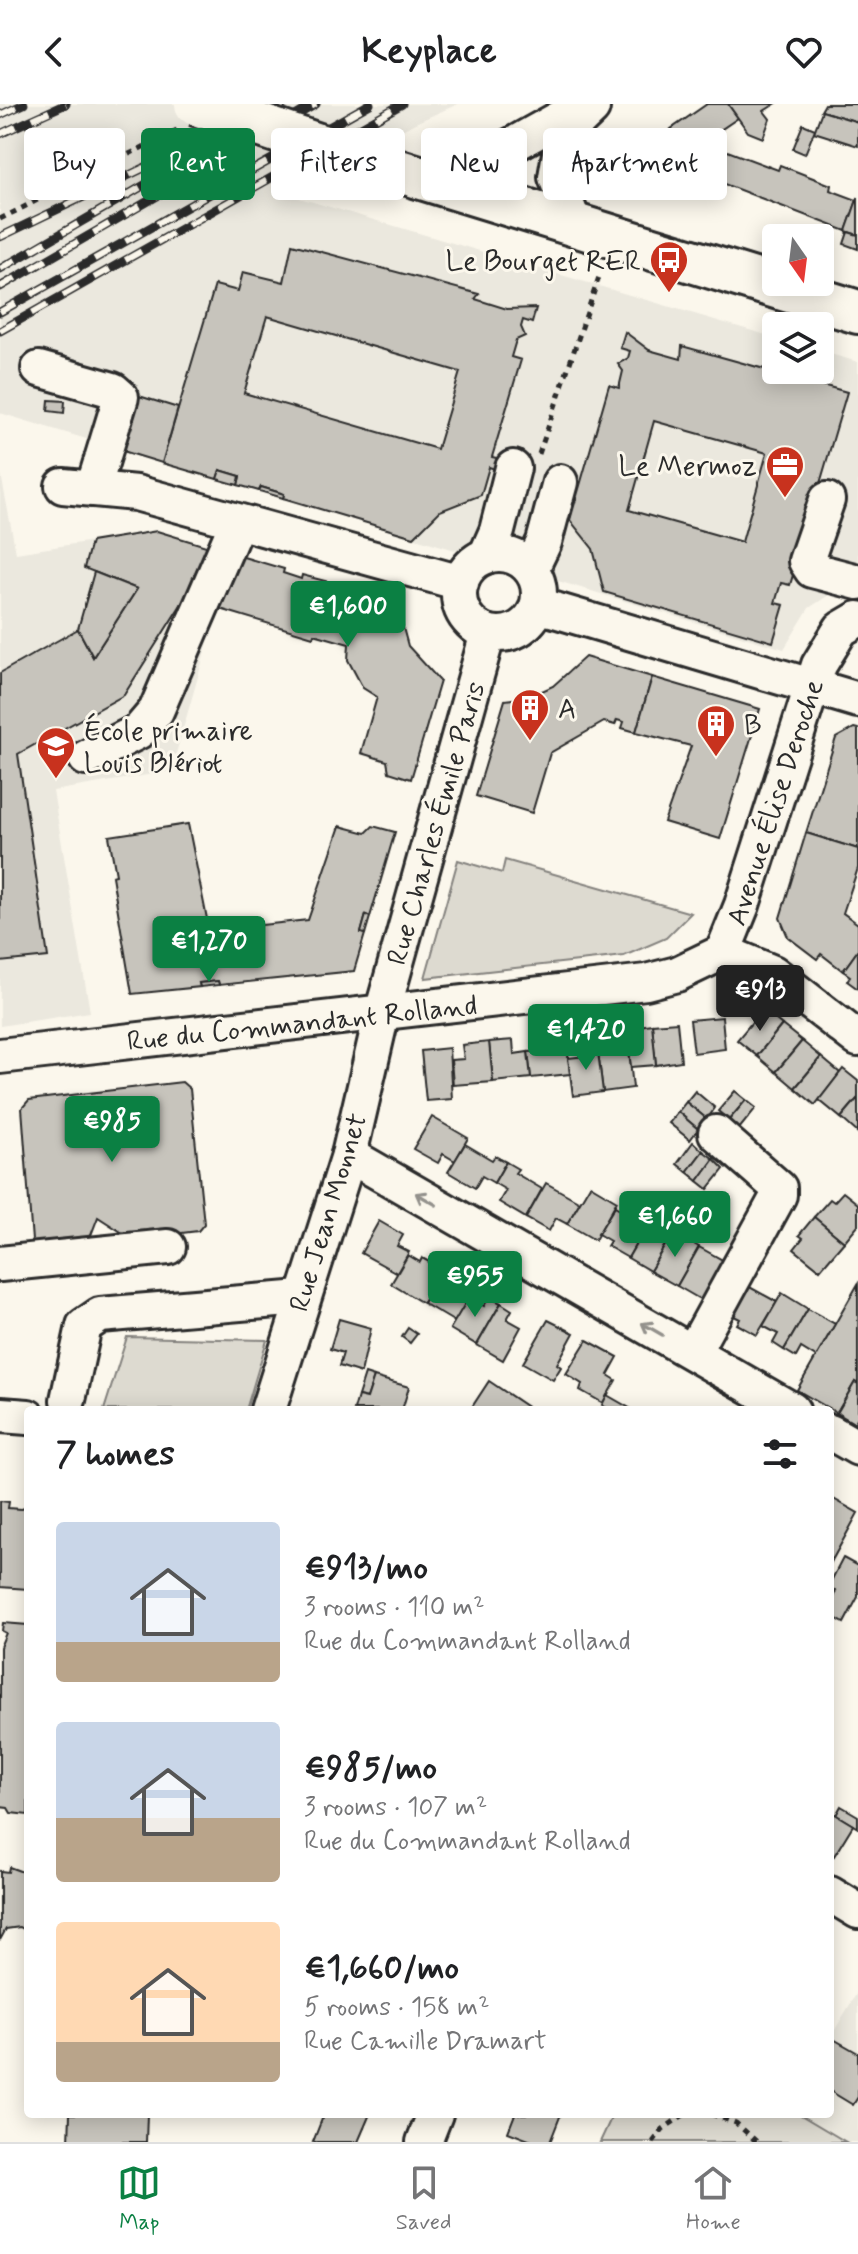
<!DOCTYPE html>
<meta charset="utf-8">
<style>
:root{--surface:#fff;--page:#f6f6f6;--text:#202124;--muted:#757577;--line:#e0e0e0;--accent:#0b8043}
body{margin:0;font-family:Mynerve,sans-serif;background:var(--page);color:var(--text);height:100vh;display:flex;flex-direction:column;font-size:30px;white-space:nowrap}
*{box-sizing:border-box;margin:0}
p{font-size:26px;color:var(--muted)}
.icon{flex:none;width:44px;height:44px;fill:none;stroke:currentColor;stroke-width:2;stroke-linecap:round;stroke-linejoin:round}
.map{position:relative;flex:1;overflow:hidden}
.details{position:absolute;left:24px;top:1302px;width:810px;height:712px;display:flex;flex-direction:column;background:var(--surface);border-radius:8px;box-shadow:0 4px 20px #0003}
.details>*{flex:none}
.hud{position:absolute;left:24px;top:24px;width:810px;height:72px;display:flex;gap:16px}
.needle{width:52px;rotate:166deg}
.buttons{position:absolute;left:762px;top:120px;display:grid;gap:16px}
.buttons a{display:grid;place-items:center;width:72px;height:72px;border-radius:8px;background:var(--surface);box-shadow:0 4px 20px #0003;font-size:40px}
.price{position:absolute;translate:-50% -68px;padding:0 18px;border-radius:8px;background:var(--accent);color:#fff;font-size:26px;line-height:52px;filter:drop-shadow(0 2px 4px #0008)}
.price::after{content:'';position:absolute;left:50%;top:48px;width:24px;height:18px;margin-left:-12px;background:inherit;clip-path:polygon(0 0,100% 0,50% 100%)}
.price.selected{background:#222;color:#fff}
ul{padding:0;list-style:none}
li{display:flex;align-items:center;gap:24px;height:200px;padding:0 32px}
li span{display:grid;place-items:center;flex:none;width:224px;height:160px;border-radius:8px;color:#555}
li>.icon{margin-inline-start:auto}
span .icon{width:96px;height:96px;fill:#fffc;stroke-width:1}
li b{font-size:34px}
h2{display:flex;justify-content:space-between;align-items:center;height:96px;padding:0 32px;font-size:34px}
.chip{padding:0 28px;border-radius:8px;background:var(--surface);box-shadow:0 4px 20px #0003;font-size:28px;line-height:72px}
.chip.selected{background:var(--accent);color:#fff}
header{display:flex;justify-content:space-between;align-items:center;height:104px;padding:0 32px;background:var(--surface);font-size:36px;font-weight:800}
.dock{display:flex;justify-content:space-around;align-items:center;height:112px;border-top:2px solid var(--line);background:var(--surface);font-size:22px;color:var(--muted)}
.dock a{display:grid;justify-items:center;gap:4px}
.dock .selected{color:var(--accent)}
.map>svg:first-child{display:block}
.built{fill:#ebe8de}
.green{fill:#dddad0;stroke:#84827e;stroke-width:2}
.building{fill:#c7c4bc;stroke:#2b2b2b;stroke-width:2;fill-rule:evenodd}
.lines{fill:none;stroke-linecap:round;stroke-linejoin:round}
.minor-casing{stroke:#2b2b2b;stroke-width:40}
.major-casing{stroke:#2b2b2b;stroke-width:48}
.path{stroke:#2b2b2b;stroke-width:5;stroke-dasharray:6 6;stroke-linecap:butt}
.minor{stroke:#fbf7ec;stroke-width:34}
.major{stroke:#fbf7ec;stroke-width:42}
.rail-casing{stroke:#2b2b2b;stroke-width:9}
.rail{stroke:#fbf7ec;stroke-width:6;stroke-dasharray:18;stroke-linecap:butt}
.major-bridge-casing{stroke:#2b2b2b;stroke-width:48;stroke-linecap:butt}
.major-bridge{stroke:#fbf7ec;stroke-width:42}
.oneway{stroke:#93918c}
.labels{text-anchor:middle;stroke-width:6;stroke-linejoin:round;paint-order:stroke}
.poi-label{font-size:28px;fill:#2b2b2b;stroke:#fbf7ec;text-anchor:start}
.street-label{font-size:28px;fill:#2b2b2b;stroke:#fbf7ec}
</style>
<header><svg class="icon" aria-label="back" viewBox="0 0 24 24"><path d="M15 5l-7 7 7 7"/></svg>Keyplace<svg class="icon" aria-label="heart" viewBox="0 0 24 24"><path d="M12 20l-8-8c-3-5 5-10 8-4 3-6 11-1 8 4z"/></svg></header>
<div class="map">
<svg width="858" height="2038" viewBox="0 0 858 2038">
<rect width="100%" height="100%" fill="#fbf7ec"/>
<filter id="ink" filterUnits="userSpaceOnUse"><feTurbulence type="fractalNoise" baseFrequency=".0125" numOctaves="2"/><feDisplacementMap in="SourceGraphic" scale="16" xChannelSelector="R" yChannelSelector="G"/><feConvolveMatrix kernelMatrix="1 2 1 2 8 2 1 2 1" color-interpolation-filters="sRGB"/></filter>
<g filter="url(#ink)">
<g class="built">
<polygon points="0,0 458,0 413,20 289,91 776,234 776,266 820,266 820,247 858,258 858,472 809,504 784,545 0,309"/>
<polygon points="0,365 16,449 157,427 233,450 171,667 53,687 90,908 0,922"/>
<polygon points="858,1887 858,2038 846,2038 799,2010 830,2010 830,1934"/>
</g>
<g class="green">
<polygon points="458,756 502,769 505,756 691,809 666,834 624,852 425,874"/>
<polygon points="127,1233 267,1236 246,1306 104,1306"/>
<polygon points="613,2010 799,2010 846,2038 600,2038"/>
</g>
<g class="building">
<polygon points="707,0 728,0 738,14 719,27 714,42 778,66 780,61 831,81 830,86 857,96 846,127 693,68 697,56 671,25"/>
<polygon points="728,0 775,0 764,7 770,15 763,34 748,28"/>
<polygon points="825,0 858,0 858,18 821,7"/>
<polygon points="822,7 858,18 858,42 814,28"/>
<polygon points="803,20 815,25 805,50 793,45"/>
<polygon points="858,93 858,131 846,127"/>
<polygon points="848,128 858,131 858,145 844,140"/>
<path d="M292,140L479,190L475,195L507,205L536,204L532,219L523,216L521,223L525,232L516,236L511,253L521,256L492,353L501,355L498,366L489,363L481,391L440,407L414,433L283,394L284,390L261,383L259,387L238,381L240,372L220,366L217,375L162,359L215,181L238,187L243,168L284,178ZM267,212L460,268L437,345L244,289Z"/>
<path d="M625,228L649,246L681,255L682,242L847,288L790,481L781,479L775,499L784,501L773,538L604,488L593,445L570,416L609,281L619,284L623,267L618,260L628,254L630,247L620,244ZM654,317L767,349L742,438L629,406Z"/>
<polygon points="139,292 178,304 162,359 123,347"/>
<polygon points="49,296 65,297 64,309 48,307"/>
<polygon points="220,366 240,372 238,381 217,375"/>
<polygon points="261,383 284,390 283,394 259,387"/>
<polygon points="157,427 216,445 124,591 18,650 48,853 0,858 0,569 78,525 93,553 137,485 84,464 91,438"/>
<polygon points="233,450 284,465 283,469 301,475 302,471 329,478 329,482 396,498 408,542 440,577 411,675 389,668 387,657 361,649 377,593 363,584 348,556 349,540 314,530 313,533 217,504"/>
<polygon points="94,468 137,485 93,553 78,525"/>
<polygon points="585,553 652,573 636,628 622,624 624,618 617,616 615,621 604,618 550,649 532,709 476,692 505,596 529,593 553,582"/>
<polygon points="652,573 760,605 720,735 664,718 691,642 636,628"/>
<polygon points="854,624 858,625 858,745 806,729 836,634"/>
<polygon points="188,720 208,820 215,819 216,826 308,816 340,722 366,729 373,722 395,728 370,813 366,811 361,829 365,830 354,867 219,881 218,877 209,878 199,879 200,883 132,890 112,772 116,771 109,732"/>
<polygon points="806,729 858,745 858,764 843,809 858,820 858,846 843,867 821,850 817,855 788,833 780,814"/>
<polygon points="366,811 370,813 365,830 361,829"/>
<polygon points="858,846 858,885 847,877 850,872 843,867"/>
<polygon points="218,877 219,881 200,883 199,879"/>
<polygon points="763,905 782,921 757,952 737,936"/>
<polygon points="722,913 725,945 694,949 690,916"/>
<polygon points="677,918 681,957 656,961 652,920"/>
<polygon points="652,920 656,961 631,963 626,924"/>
<polygon points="782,921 802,937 776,968 757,952"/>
<polygon points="566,930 570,970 531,974 528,948 542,947 540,933"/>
<polygon points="513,936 514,950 528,948 531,974 493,978 489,938"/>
<polygon points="802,937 821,953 795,984 776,968"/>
<polygon points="489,938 493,978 453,981 451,956 464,955 462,941"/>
<polygon points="610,938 612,949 629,947 633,984 603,988 597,940"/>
<polygon points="597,940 603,988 573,992 568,954 585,952 584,942"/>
<polygon points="449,944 452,995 426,997 421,947"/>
<polygon points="821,953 840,969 815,1001 795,984"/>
<polygon points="843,965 858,977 858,994 841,1014 819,996"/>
<polygon points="182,978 190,985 204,1120 198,1127 132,1135 98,1113 88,1139 40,1144 32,1137 22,1004 29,996"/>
<polygon points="695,987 715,1004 707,1015 686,998"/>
<polygon points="735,987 746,996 729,1016 718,1007"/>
<polygon points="858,994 858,1029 841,1014"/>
<polygon points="746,996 756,1004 739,1025 729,1016"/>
<polygon points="686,998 707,1015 698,1025 678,1008"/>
<polygon points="678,1008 698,1025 690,1036 669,1019"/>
<polygon points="432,1013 468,1034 455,1057 443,1050 438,1059 413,1045"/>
<polygon points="693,1038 703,1047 687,1068 677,1060"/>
<polygon points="465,1040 492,1056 495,1052 506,1058 494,1079 482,1072 475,1084 448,1068"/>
<polygon points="703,1047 714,1055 698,1077 687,1068"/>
<polygon points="714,1055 724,1065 708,1085 698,1077"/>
<polygon points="506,1058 518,1065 515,1069 542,1085 526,1114 499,1098 506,1086 494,1079"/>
<polygon points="546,1079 580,1098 567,1120 556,1114 549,1127 526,1114"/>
<polygon points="590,1081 617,1097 595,1136 567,1120"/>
<polygon points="843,1088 858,1100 858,1121 844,1138 814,1113 830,1095 834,1098"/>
<polygon points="615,1102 647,1121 628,1154 607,1142 610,1137 598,1130"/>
<polygon points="814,1113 844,1138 820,1166 794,1145 803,1134 799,1131"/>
<polygon points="379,1117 403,1131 397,1142 409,1148 397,1169 361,1149"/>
<polygon points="648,1119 670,1132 650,1167 628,1154"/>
<polygon points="673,1128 699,1143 677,1182 650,1167"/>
<polygon points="699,1143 726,1158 703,1197 677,1182"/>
<polygon points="408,1151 420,1158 422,1154 442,1165 423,1199 391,1180"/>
<polygon points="442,1165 462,1177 460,1182 472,1189 455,1218 423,1199"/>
<polygon points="744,1180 777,1198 757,1231 737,1220 740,1215 728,1209"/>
<polygon points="858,1180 858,1280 855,1278 837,1309 797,1286"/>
<polygon points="782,1189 808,1205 784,1246 773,1239 778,1230 763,1222"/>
<polygon points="469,1193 484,1202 489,1193 501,1199 477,1241 450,1225"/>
<polygon points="501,1199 512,1206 507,1215 521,1223 503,1256 477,1241"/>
<polygon points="808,1205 835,1220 816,1253 801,1244 796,1253 784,1246"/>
<polygon points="339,1215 371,1224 361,1269 339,1262 343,1249 330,1245"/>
<polygon points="548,1216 574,1229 557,1260 561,1263 553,1276 523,1259"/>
<polygon points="408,1224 417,1230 410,1239 402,1233"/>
<polygon points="587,1236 618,1253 608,1271 616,1276 603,1299 580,1286 582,1280 566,1270"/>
<polygon points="365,1270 374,1273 367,1294 358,1292"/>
<polygon points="374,1273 409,1283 402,1306 354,1306 358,1292 367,1294"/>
<polygon points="489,1277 532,1306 470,1306"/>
<polygon points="855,1278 858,1280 858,1313 854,1319 837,1309"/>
<polygon points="607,1291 633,1306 610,1306 602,1301"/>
<polygon points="830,1393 858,1409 830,1460"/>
<polygon points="0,1397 9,1398 8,1404 22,1405 28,1402 28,1485 0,1483"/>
<polygon points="843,1454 858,1462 858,1493 844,1519 830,1511 830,1499 836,1487 830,1484 830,1479"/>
<polygon points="3,1519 28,1521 28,1711 11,1709 8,1704 0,1703 0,1543 6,1529 2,1527"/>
<polygon points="841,1702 858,1712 858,1724 836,1711"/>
<polygon points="830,1707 853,1721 834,1752 830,1749"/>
<polygon points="9,1763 28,1770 28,1828 20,1823 6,1825 0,1836 0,1767 8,1768"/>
<polygon points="830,1933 858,1949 858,1993 853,2001 830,1987"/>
<polygon points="70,2010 147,2010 146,2038 69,2038"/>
<polygon points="324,2010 370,2010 358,2038 313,2038"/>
<polygon points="515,2010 561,2010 550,2038 534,2038 508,2028"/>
</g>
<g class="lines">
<g class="minor-casing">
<g id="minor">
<polyline points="450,83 500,48 586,0"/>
<polyline points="574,119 556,73 563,32 592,4"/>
<polyline points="39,265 113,286 121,293 93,385"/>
<polyline points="63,382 136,389 461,479"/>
<polyline points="827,396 806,457 812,466 858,478"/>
<circle cx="499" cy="490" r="40"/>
<polyline points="486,452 497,427 513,364"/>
<polyline points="531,465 544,438 560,378"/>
<polyline points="538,501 858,596"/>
<polyline points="86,654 139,627 156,607 237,419"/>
<polyline points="723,848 742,801 819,561 841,525 858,515"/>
<polyline points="0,952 646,878 677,870 723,848 773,869 858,935"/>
<polyline points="349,1051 792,1306"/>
<polyline points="0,1160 168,1143"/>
<polyline points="693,1248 779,1091 779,1084 716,1029"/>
<polyline points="68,1296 84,1222 100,1211 301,1194"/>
<polyline points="268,1306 349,1051 382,909 488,529"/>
<polyline points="1,1311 28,1313"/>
<polyline points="830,1328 858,1344"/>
<polyline points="830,1790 858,1807"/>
<polyline points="424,2038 435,2010"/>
</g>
</g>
<g class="major-casing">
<polyline id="major" points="357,54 858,208"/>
</g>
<g class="path">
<polyline points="0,115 177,26"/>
<polyline points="539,350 600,170"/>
<polyline points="711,2010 736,2019 757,2038"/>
<polyline points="653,2038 663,2025 685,2010"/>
</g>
<use href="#minor" class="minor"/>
<use href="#major" class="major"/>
<g class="rail-casing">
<g id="rail">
<polyline points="0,11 24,0"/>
<polyline points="0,30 66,0"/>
<polyline points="0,133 144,64 253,0"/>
<polyline points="0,165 284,0"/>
<polyline points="0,183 316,0"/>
<polyline points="0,208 370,0"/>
<polyline points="0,227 402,0"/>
</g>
</g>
<use href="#rail" class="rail"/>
<g class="major-bridge-casing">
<polyline id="major-bridge" points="196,0 357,54"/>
</g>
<use href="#major-bridge" class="major-bridge"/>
</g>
<defs><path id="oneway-shaft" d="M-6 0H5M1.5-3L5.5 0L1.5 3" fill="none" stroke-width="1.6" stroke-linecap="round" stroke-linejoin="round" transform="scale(2)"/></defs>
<g class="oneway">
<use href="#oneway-shaft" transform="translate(426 1095) rotate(-150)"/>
<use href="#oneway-shaft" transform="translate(652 1225) rotate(-150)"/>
</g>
</g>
<defs>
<g id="bus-pin" transform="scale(2)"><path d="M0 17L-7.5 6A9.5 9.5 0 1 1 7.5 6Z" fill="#c8321e" stroke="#fbf7ec"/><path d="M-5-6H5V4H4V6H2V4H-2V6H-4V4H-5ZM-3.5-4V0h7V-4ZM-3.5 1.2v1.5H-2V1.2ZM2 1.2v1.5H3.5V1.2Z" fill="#fff"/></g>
<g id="office-pin" transform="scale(2)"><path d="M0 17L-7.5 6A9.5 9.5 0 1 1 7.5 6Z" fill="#c8321e" stroke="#fbf7ec"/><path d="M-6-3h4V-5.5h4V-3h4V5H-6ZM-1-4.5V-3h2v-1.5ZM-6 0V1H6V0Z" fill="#fff"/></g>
<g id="building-pin" transform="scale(2)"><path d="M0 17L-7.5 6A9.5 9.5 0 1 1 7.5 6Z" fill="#c8321e" stroke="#fbf7ec"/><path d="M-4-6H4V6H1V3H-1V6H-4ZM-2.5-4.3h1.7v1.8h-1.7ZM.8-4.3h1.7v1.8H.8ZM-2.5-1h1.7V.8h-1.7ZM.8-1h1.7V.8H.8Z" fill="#fff"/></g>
<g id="school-pin" transform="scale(2)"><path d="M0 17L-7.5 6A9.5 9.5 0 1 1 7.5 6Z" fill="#c8321e" stroke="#fbf7ec"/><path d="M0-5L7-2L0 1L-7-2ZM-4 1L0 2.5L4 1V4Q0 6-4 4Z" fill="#fff"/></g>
</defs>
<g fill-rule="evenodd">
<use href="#bus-pin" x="669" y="156"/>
<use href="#office-pin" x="785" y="361"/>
<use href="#building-pin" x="530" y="604"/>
<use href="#building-pin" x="716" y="620"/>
<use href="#school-pin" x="56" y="642"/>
</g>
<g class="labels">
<g class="poi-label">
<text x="641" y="166" text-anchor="end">Le Bourget RER</text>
<text x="757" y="371" text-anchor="end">Le Mermoz</text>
<text x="558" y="614">A</text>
<text x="744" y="630">B</text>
<text x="84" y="636">École primaire<tspan x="84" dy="32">Louis Blériot</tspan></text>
</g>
<g class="street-label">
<text transform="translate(774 698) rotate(-72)" y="10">Avenue Élise Deroche</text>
<text transform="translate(435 719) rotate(-74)" y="10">Rue Charles Émile Paris</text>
<text transform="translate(302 918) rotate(-6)" y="10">Rue du Commandant Rolland</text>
<text transform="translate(327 1108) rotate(-73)" y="10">Rue Jean Monnet</text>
</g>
</g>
</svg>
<div class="buttons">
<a><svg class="needle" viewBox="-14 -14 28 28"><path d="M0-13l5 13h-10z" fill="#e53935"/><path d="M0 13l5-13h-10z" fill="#757577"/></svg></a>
<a><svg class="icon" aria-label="layers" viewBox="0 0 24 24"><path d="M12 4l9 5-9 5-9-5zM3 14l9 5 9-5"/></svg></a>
</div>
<b class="price" style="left:348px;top:545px">€1,600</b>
<b class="price" style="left:209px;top:880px">€1,270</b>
<b class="price selected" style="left:760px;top:929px">€913</b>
<b class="price" style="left:586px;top:968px">€1,420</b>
<b class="price" style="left:112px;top:1060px">€985</b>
<b class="price" style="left:675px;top:1155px">€1,660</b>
<b class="price" style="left:475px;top:1215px">€955</b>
<div class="hud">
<a class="chip">Buy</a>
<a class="chip selected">Rent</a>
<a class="chip">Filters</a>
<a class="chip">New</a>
<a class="chip">Apartment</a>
</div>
<section class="details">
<h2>7 homes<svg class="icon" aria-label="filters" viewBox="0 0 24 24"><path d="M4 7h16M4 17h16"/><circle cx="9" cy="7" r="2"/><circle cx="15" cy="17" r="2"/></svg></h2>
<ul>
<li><span style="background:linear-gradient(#c9d6e8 75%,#b9a48a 0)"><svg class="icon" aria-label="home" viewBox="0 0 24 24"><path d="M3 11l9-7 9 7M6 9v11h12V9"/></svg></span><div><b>€913/mo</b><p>3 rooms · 110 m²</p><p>Rue du Commandant Rolland</p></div></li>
<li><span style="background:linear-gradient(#c9d6e8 60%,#b9a48a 0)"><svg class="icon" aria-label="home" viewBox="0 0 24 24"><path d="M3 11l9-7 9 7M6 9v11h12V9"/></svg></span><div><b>€985/mo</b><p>3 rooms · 107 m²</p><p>Rue du Commandant Rolland</p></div></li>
<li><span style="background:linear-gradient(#ffd9b3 75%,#b9a48a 0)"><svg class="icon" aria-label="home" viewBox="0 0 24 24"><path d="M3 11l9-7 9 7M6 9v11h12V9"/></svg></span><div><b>€1,660/mo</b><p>5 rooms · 158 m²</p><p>Rue Camille Dramart</p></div></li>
</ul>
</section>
</div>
<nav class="dock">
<a class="selected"><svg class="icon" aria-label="map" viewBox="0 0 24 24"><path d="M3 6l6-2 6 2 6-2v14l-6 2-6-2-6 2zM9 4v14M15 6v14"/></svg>Map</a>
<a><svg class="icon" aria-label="saved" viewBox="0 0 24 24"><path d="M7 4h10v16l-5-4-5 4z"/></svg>Saved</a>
<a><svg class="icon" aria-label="home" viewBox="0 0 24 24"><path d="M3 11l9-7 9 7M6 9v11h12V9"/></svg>Home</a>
</nav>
